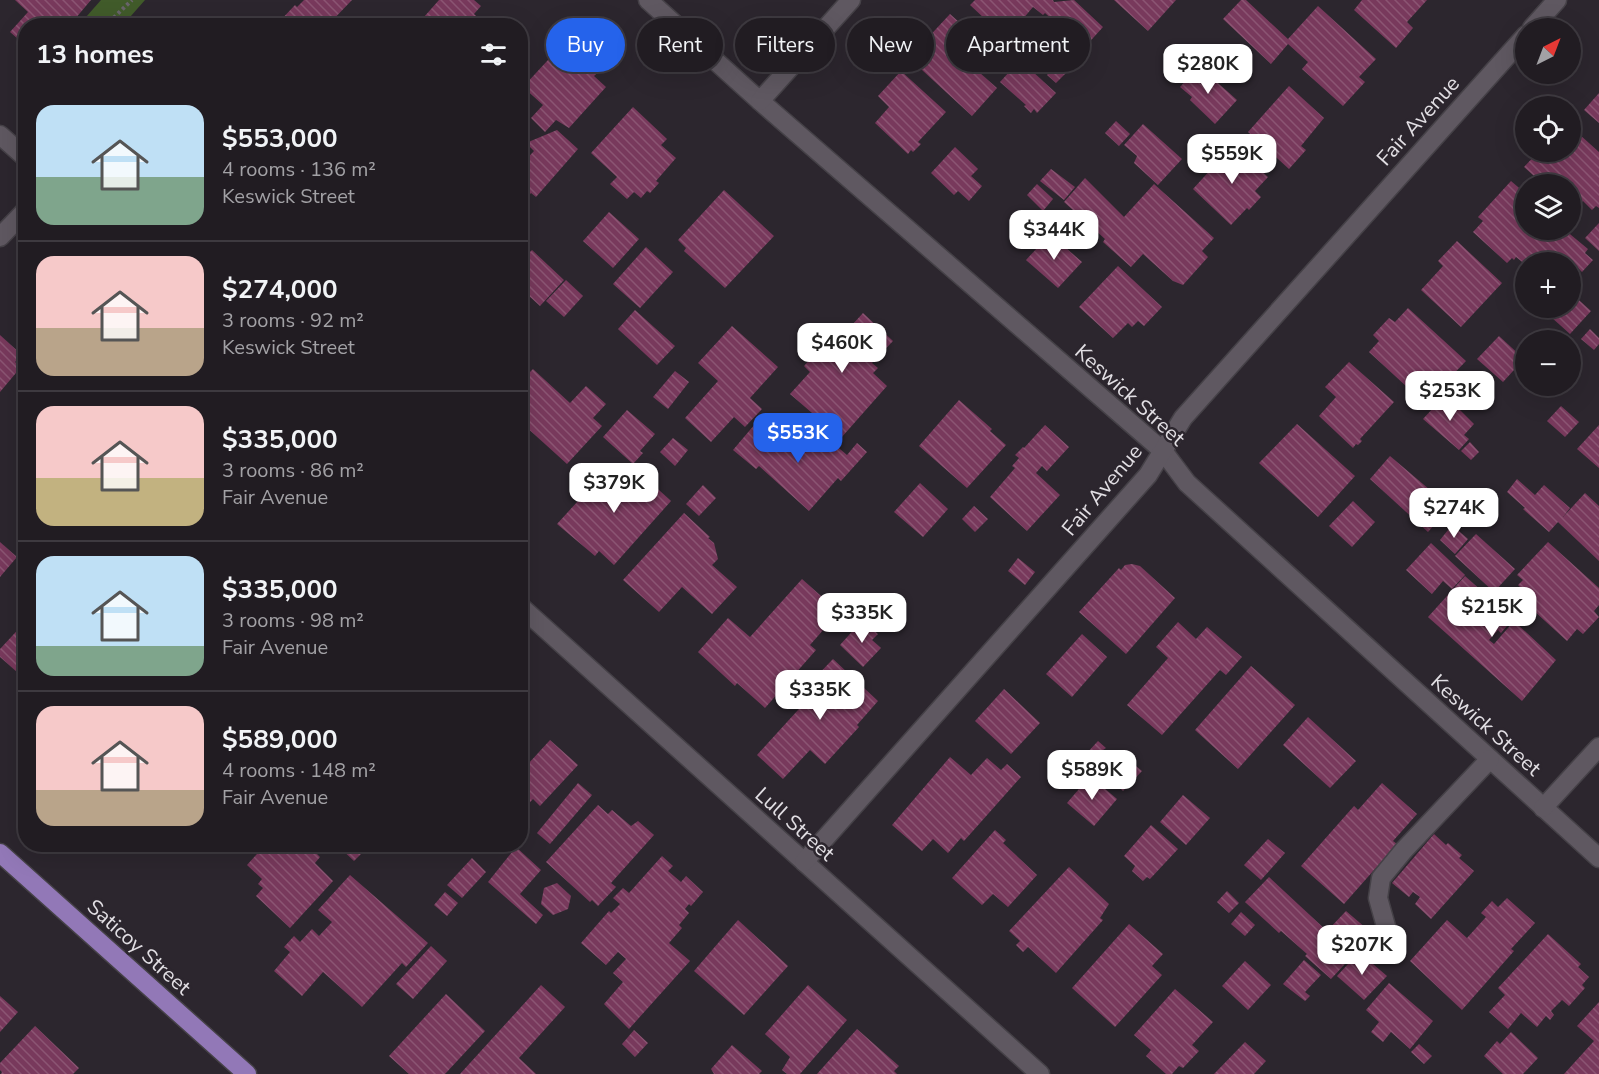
<!DOCTYPE html>
<meta charset="utf-8">
<style>
:root{--surface:#211c22;--page:#29252a;--text:#f1f3f6;--muted:#a2a1a5;--line:#3e3a40;--accent:#2563eb}
body{margin:0;font-family:"Nunito Sans",sans-serif;background:var(--page);color:var(--text);height:100vh;display:flex;flex-direction:column;font-size:22px;white-space:nowrap}
*{box-sizing:border-box;margin:0}
p{font-size:20px;color:var(--muted)}
.icon{flex:none;width:33px;height:33px;fill:none;stroke:currentColor;stroke-width:2;stroke-linecap:round;stroke-linejoin:round}
.map{position:relative;flex:1;overflow:hidden}
.side{position:absolute;left:18px;top:18px;width:510px;height:834px;display:flex;flex-direction:column;background:var(--surface);border-radius:24px;box-shadow:0 6px 24px #0002,0 0 0 2px var(--line)}
.side>*{flex:none}
.banner{position:absolute;left:546px;top:18px;width:570px;height:54px;display:flex;gap:12px}
.needle{width:39px;rotate:42deg}
.buttons{position:absolute;left:1515px;top:18px;display:grid;gap:12px}
.buttons a{display:grid;place-items:center;width:66px;height:66px;border-radius:50%;background:var(--surface);box-shadow:0 6px 24px #0002,0 0 0 2px var(--line);font-size:30px}
.price{position:absolute;translate:-50% -51px;padding:0 14px;border-radius:12px;background:#fff;color:#222;font-size:20px;line-height:39px;filter:drop-shadow(0 2px 3px #0008)}
.price::after{content:'';position:absolute;left:50%;top:36px;width:18px;height:14px;margin-left:-9px;background:inherit;clip-path:polygon(0 0,100% 0,50% 100%)}
.price.active{background:var(--accent);color:#fff}
ul{padding:0;list-style:none}
li{display:flex;align-items:center;gap:18px;height:150px;padding:0 18px}
li+li{border-top:2px solid var(--line)}
li span{display:grid;place-items:center;flex:none;width:168px;height:120px;border-radius:18px;color:#555}
li>.icon{margin-inline-start:auto}
span .icon{width:72px;height:72px;fill:#fffc;stroke-width:1}
li b{font-size:26px}
h2{display:flex;justify-content:space-between;align-items:center;height:72px;padding:0 18px;font-size:26px}
.tag{padding:0 21px;border-radius:27px;background:var(--surface);box-shadow:0 6px 24px #0002,0 0 0 2px var(--line);font-size:21px;line-height:54px}
.tag.active{background:var(--accent);color:#fff}
.map>svg:first-child{display:block}
.garden{fill:#415b2a}
.building{fill:url(#building-back-hatch)}
.lines{fill:none;stroke-linecap:round;stroke-linejoin:round}
.minor-casing{stroke:#454147;stroke-width:21}
.major-casing{stroke:#454147;stroke-width:21}
.path{stroke:#69646b;stroke-width:4;stroke-dasharray:3 3;stroke-linecap:butt}
.minor{stroke:#5f5861;stroke-width:18}
.major{stroke:#9278b7;stroke-width:18}
.labels{text-anchor:middle;stroke-width:5;stroke-linejoin:round;paint-order:stroke}
.street-label{font-size:21px;fill:#e2dfe4;stroke:#2c262e}
</style>
<div class="map">
<svg width="1599" height="1074" viewBox="0 0 1599 1074">
<defs>
<pattern id="building-back-hatch" width="6" height="6" patternUnits="userSpaceOnUse" patternTransform="scale(1.5)"><rect width="6" height="6" fill="#78395c"/><path d="M-1 5l2 2M0 0l6 6M5-1l2 2" fill="none" stroke="#8b5573"/></pattern>
</defs>
<rect width="100%" height="100%" fill="#2c262e"/>
<polygon class="garden" points="101,0 145,0 123,25 79,25"/>
<g class="building">
<polygon points="15,0 91,0 69,26 26,26 26,46 10,32 28,12"/>
<polygon points="304,0 352,0 327,26 281,26 278,23 295,5 297,7"/>
<polygon points="439,0 474,0 481,6 474,14 487,26 416,26"/>
<polygon points="975,0 1053,0 1054,2 1074,0 1103,27 1084,48 1045,13 1043,15 1033,7 1022,20 1040,37 1043,34 1061,51 1045,70 1030,56 1028,59 970,5"/>
<polygon points="1114,0 1176,0 1148,31"/>
<polygon points="1241,0 1246,0 1288,39 1318,6 1376,59 1359,77 1365,82 1343,106 1302,69 1308,62 1288,44 1271,64 1223,19"/>
<polygon points="1362,0 1427,0 1407,22 1413,28 1396,48 1354,10"/>
<polygon points="950,14 996,55 980,73 997,88 972,116 909,58"/>
<polygon points="560,47 571,56 576,49 599,71 594,76 606,87 569,128 556,120 545,132 531,118 543,105 523,87"/>
<polygon points="1020,60 1056,93 1037,113 1034,109 1031,113 1024,106 1026,105 1000,82"/>
<polygon points="1059,62 1068,71 1056,83 1047,75"/>
<polygon points="1199,66 1237,100 1215,124 1190,100 1192,97 1180,87"/>
<polygon points="901,71 946,112 918,142 921,144 913,152 911,150 908,154 875,123 889,107 878,96"/>
<polygon points="1289,86 1324,118 1301,146 1306,150 1289,169 1248,132"/>
<polygon points="1599,93 1599,123 1584,110"/>
<polygon points="633,107 667,139 661,145 676,158 656,181 659,183 650,193 647,191 641,198 634,192 627,199 610,184 617,177 591,153"/>
<polygon points="1116,121 1130,134 1119,146 1105,133"/>
<polygon points="1143,124 1182,159 1158,185 1134,163 1137,156 1124,145"/>
<polygon points="1570,126 1599,152 1599,208 1596,206 1592,210 1583,201 1573,211 1570,209 1570,184 1543,184 1524,167 1538,152 1570,152"/>
<polygon points="557,130 578,149 536,197 531,193 520,206 520,166 534,151 526,143"/>
<polygon points="1233,145 1268,177 1255,191 1261,197 1249,210 1247,208 1231,225 1193,189"/>
<polygon points="955,147 978,169 971,176 982,186 969,201 958,191 954,195 931,173"/>
<polygon points="1051,169 1075,187 1064,200 1040,181"/>
<polygon points="1085,178 1124,217 1154,184 1214,238 1202,251 1208,257 1183,285 1173,281 1143,254 1131,267 1103,242 1105,239 1064,202"/>
<polygon points="1511,181 1526,194 1526,230 1565,230 1588,249 1585,253 1593,260 1582,272 1574,264 1570,268 1570,262 1555,262 1543,252 1533,262 1526,262 1526,265 1516,257 1514,260 1512,258 1507,263 1473,232 1483,221 1478,217"/>
<polygon points="1037,184 1053,199 1043,211 1027,195"/>
<polygon points="724,190 774,236 725,288 684,251 686,248 678,240"/>
<polygon points="609,212 639,239 613,268 583,241"/>
<polygon points="1599,223 1599,251 1585,238"/>
<polygon points="1050,234 1082,262 1058,288 1026,260"/>
<polygon points="1457,241 1502,283 1461,327 1421,290 1443,266 1438,261"/>
<polygon points="520,243 530,252 532,250 564,280 540,306 528,295 520,303"/>
<polygon points="646,247 673,272 640,308 613,284"/>
<polygon points="1118,266 1162,307 1144,326 1138,321 1132,327 1128,323 1113,338 1079,307"/>
<polygon points="566,280 583,296 564,317 546,301"/>
<polygon points="1570,292 1591,311 1570,334 1541,308 1570,308"/>
<polygon points="1408,308 1466,361 1436,392 1418,375 1416,377 1419,379 1407,387 1369,352 1379,341 1373,335 1389,318 1395,322"/>
<polygon points="635,310 675,346 657,365 618,329"/>
<polygon points="863,313 893,341 872,363 878,368 873,373 887,386 841,438 790,394 810,372 804,366 812,357 798,344 816,324 839,344 844,339 841,337"/>
<polygon points="732,326 778,367 750,398 762,409 745,427 734,417 711,442 685,418 718,381 698,363"/>
<polygon points="1590,329 1599,338 1599,344 1594,350 1581,339"/>
<polygon points="0,335 22,355 15,362 21,367 0,392"/>
<polygon points="1499,336 1524,359 1503,382 1477,359"/>
<polygon points="1349,362 1394,402 1360,439 1362,441 1358,445 1356,444 1353,448 1319,416 1336,397 1325,387"/>
<polygon points="533,369 570,403 586,386 606,404 593,418 602,426 567,464 524,425 520,428 520,382"/>
<polygon points="675,371 689,382 668,409 653,397"/>
<polygon points="1445,395 1474,424 1464,435 1469,439 1459,450 1423,419"/>
<polygon points="959,400 992,429 990,431 1006,445 967,488 919,446"/>
<polygon points="1561,406 1579,422 1565,437 1547,421"/>
<polygon points="627,410 655,434 640,451 643,453 633,464 603,437"/>
<polygon points="755,424 770,436 783,440 799,438 815,452 827,438 847,455 857,443 867,452 841,481 838,478 809,511 759,466 756,469 733,450"/>
<polygon points="1297,424 1355,476 1318,517 1259,463"/>
<polygon points="1045,425 1069,447 1047,471 1042,466 1036,473 1060,495 1027,531 990,497 1015,468 1012,466 1019,458 1015,455 1023,447 1024,448"/>
<polygon points="1599,425 1599,468 1577,449"/>
<polygon points="673,438 688,450 675,466 660,452"/>
<polygon points="1470,442 1479,452 1471,460 1461,451"/>
<polygon points="1390,456 1450,507 1428,532 1370,479"/>
<polygon points="609,467 619,476 622,472 629,479 635,473 645,481 647,479 671,501 614,565 599,551 595,556 557,524"/>
<polygon points="1517,479 1535,495 1544,485 1570,508 1563,517 1585,493 1599,506 1599,561 1558,522 1549,532 1523,509 1525,508 1507,492"/>
<polygon points="920,483 948,509 923,537 894,512"/>
<polygon points="703,485 716,498 699,516 686,504"/>
<polygon points="1353,501 1375,522 1352,547 1329,526"/>
<polygon points="974,506 988,519 975,532 962,519"/>
<polygon points="684,513 710,537 708,538 714,543 718,559 712,565 737,587 712,614 682,587 659,612 623,580"/>
<polygon points="1452,525 1468,539 1455,554 1440,540"/>
<polygon points="1476,534 1515,569 1494,592 1455,556"/>
<polygon points="0,542 17,557 0,577"/>
<polygon points="1548,542 1599,588 1599,605 1594,611 1599,617 1583,634 1577,629 1567,641 1522,600 1527,594 1518,585 1523,580 1517,575"/>
<polygon points="1431,543 1465,575 1452,589 1443,581 1432,594 1406,570"/>
<polygon points="1018,558 1035,572 1025,585 1008,571"/>
<polygon points="1132,564 1140,566 1175,598 1126,654 1079,612 1119,568 1121,570 1125,565"/>
<polygon points="1465,576 1513,619 1501,633 1498,630 1489,640 1494,644 1514,621 1556,660 1522,701 1428,617"/>
<polygon points="802,579 839,612 810,645 816,650 765,708 737,683 735,686 698,652 728,618 750,637"/>
<polygon points="26,621 26,680 0,657 0,649"/>
<polygon points="865,622 878,634 872,640 881,648 863,667 840,645 857,626 859,628"/>
<polygon points="1178,622 1196,639 1207,627 1242,657 1226,675 1220,670 1162,735 1127,705 1168,658 1156,647"/>
<polygon points="1082,634 1107,657 1072,697 1046,674"/>
<polygon points="833,659 878,701 857,725 859,727 825,764 810,750 783,779 757,755 808,699 803,694 812,685 810,683"/>
<polygon points="1251,666 1295,705 1238,769 1195,730"/>
<polygon points="1004,689 1040,723 1011,754 975,721"/>
<polygon points="1308,717 1356,761 1330,788 1283,745"/>
<polygon points="550,740 578,765 540,806 533,799 520,813 520,757 528,764"/>
<polygon points="1098,741 1106,748 1103,750 1112,759 1101,771 1085,755"/>
<polygon points="1123,755 1142,771 1123,791 1103,772 1114,760 1117,762"/>
<polygon points="950,757 971,775 987,758 1001,770 1007,764 1021,777 964,841 961,838 948,853 933,839 922,851 892,825"/>
<polygon points="1090,776 1117,799 1094,826 1067,803"/>
<polygon points="578,783 592,795 550,844 537,833"/>
<polygon points="1382,783 1417,814 1393,841 1397,844 1344,904 1301,866 1354,806 1358,810"/>
<polygon points="1183,795 1210,818 1186,845 1160,822"/>
<polygon points="598,805 608,814 612,810 631,826 638,821 654,835 611,883 616,887 598,906 592,900 590,902 546,862"/>
<polygon points="1151,825 1178,849 1150,879 1147,877 1143,881 1132,871 1135,866 1124,856"/>
<polygon points="995,830 1006,840 1003,843 1037,875 1008,907 993,894 982,905 952,878"/>
<polygon points="1434,834 1446,845 1448,843 1462,855 1459,858 1474,871 1431,919 1415,904 1420,897 1413,892 1409,897 1392,883"/>
<polygon points="1268,839 1285,853 1261,880 1244,865"/>
<polygon points="266,844 307,844 320,857 315,863 333,881 290,928 256,896 263,888 258,884 262,879 247,865"/>
<polygon points="336,844 371,844 354,861"/>
<polygon points="516,847 541,870 520,894 543,915 536,924 488,882"/>
<polygon points="662,856 673,866 668,871 681,882 686,876 703,892 691,906 689,904 685,909 689,913 679,925 682,928 669,943 690,961 629,1029 604,1004 623,982 613,973 626,959 618,952 606,965 581,943 609,911 611,913 620,904 613,898 623,888 629,893"/>
<polygon points="472,858 486,872 462,898 447,885"/>
<polygon points="1069,867 1109,904 1100,918 1103,920 1056,973 1028,947 1023,952 1016,945 1020,941 1009,931"/>
<polygon points="350,875 428,943 406,967 402,963 362,1007 323,972 302,996 274,971 290,952 284,947 294,936 300,942 312,929 319,936 332,922 318,910"/>
<polygon points="1269,877 1327,931 1346,911 1373,934 1331,979 1305,956 1307,954 1281,931 1279,933 1245,902"/>
<polygon points="557,883 571,896 568,909 553,915 541,904 544,888"/>
<polygon points="1227,891 1239,903 1229,913 1217,902"/>
<polygon points="445,892 458,903 447,916 434,905"/>
<polygon points="1507,898 1535,923 1511,949 1514,951 1462,1010 1410,961 1447,920 1467,938 1486,917 1481,913 1492,901 1498,907"/>
<polygon points="1241,912 1255,925 1245,936 1231,924"/>
<polygon points="738,920 788,966 744,1015 694,971"/>
<polygon points="1129,924 1163,954 1152,966 1162,975 1115,1027 1072,988"/>
<polygon points="1548,934 1581,964 1578,967 1589,977 1582,985 1585,988 1569,1006 1562,1000 1551,1011 1554,1015 1550,1020 1546,1016 1537,1027 1521,1013 1508,1029 1489,1012 1505,995 1498,988"/>
<polygon points="431,946 447,961 413,999 396,984"/>
<polygon points="1359,952 1387,976 1364,1000 1337,976"/>
<polygon points="1304,960 1321,975 1305,992 1310,996 1305,1001 1283,984"/>
<polygon points="1245,961 1271,985 1248,1010 1222,986"/>
<polygon points="1389,983 1433,1021 1410,1049 1391,1032 1383,1042 1371,1032 1379,1022 1366,1010"/>
<polygon points="541,985 565,1007 519,1058 536,1074 460,1074"/>
<polygon points="808,985 847,1020 800,1074 787,1074 782,1070 790,1057 765,1034"/>
<polygon points="1175,989 1213,1022 1192,1045 1199,1051 1183,1068 1179,1066 1172,1074 1166,1074 1146,1056 1151,1050 1134,1035"/>
<polygon points="446,994 485,1031 445,1074 409,1074 389,1056"/>
<polygon points="0,996 18,1012 0,1032"/>
<polygon points="1599,1002 1599,1074 1564,1074 1594,1041 1577,1026"/>
<polygon points="35,1026 79,1068 73,1074 1,1074 2,1072 0,1070 0,1063"/>
<polygon points="857,1029 899,1066 894,1071 897,1074 817,1074"/>
<polygon points="634,1030 648,1043 635,1057 622,1044"/>
<polygon points="1511,1032 1538,1058 1523,1074 1503,1074 1484,1056 1497,1041 1500,1044"/>
<polygon points="1245,1042 1266,1061 1254,1074 1214,1074"/>
<polygon points="1419,1044 1432,1056 1424,1064 1411,1052"/>
<polygon points="732,1045 762,1071 759,1074 714,1074 711,1069"/>
</g>
<g class="lines">
<g class="minor-casing">
<g id="minor">
<polyline points="648,0 760,101 1163,451 1187,483 1599,858"/>
<polyline points="1532,28 1557,0"/>
<polyline points="760,101 851,0"/>
<polyline points="0,135 26,158"/>
<polyline points="0,237 26,210"/>
<polyline points="520,606 1040,1074"/>
<polyline points="1543,808 1599,747"/>
<polyline points="804,862 1148,475 1183,418 1526,35"/>
<polyline points="1384,947 1387,930 1378,898 1381,878 1404,850 1490,759"/>
</g>
</g>
<g class="major-casing">
<polyline id="major" points="0,853 247,1074"/>
</g>
<g class="path">
<polyline points="105,26 132,0"/>
<polyline points="19,117 26,111"/>
</g>
<use href="#minor" class="minor"/>
<use href="#major" class="major"/>
</g>
<g class="labels">
<g class="street-label">
<text transform="translate(1418 121) rotate(-48)" y="7">Fair Avenue</text>
<text transform="translate(1130 395) rotate(42)" y="7">Keswick Street</text>
<text transform="translate(1102 490) rotate(-50)" y="7">Fair Avenue</text>
<text transform="translate(1486 725) rotate(42)" y="7">Keswick Street</text>
<text transform="translate(795 824) rotate(42)" y="7">Lull Street</text>
<text transform="translate(139 947) rotate(42)" y="7">Saticoy Street</text>
</g>
</g>
</svg>
<div class="buttons">
<a><svg class="needle" viewBox="-14 -14 28 28"><path d="M0-13l5 13h-10z" fill="#e53935"/><path d="M0 13l5-13h-10z" fill="#a2a1a5"/></svg></a>
<a><svg class="icon" aria-label="locate" viewBox="0 0 24 24"><circle cx="12" cy="12" r="6"/><path d="M12 2v4M12 18v4M2 12h4M18 12h4"/></svg></a>
<a><svg class="icon" aria-label="layers" viewBox="0 0 24 24"><path d="M12 4l9 5-9 5-9-5zM3 14l9 5 9-5"/></svg></a>
<a>+</a>
<a>−</a>
</div>
<b class="price" style="left:1208px;top:95px">$280K</b>
<b class="price" style="left:1232px;top:185px">$559K</b>
<b class="price" style="left:1054px;top:261px">$344K</b>
<b class="price" style="left:842px;top:374px">$460K</b>
<b class="price" style="left:1450px;top:422px">$253K</b>
<b class="price active" style="left:798px;top:464px">$553K</b>
<b class="price" style="left:614px;top:514px">$379K</b>
<b class="price" style="left:1454px;top:539px">$274K</b>
<b class="price" style="left:1492px;top:638px">$215K</b>
<b class="price" style="left:862px;top:644px">$335K</b>
<b class="price" style="left:820px;top:721px">$335K</b>
<b class="price" style="left:1092px;top:801px">$589K</b>
<b class="price" style="left:1362px;top:976px">$207K</b>
<div class="banner">
<a class="tag active">Buy</a>
<a class="tag">Rent</a>
<a class="tag">Filters</a>
<a class="tag">New</a>
<a class="tag">Apartment</a>
</div>
<section class="side">
<h2>13 homes<svg class="icon" aria-label="filters" viewBox="0 0 24 24"><path d="M4 7h16M4 17h16"/><circle cx="9" cy="7" r="2"/><circle cx="15" cy="17" r="2"/></svg></h2>
<ul>
<li><span style="background:linear-gradient(#bfe0f5 60%,#7fa58c 0)"><svg class="icon" aria-label="home" viewBox="0 0 24 24"><path d="M3 11l9-7 9 7M6 9v11h12V9"/></svg></span><div><b>$553,000</b><p>4 rooms · 136 m²</p><p>Keswick Street</p></div></li>
<li><span style="background:linear-gradient(#f6c9c9 60%,#b9a48a 0)"><svg class="icon" aria-label="home" viewBox="0 0 24 24"><path d="M3 11l9-7 9 7M6 9v11h12V9"/></svg></span><div><b>$274,000</b><p>3 rooms · 92 m²</p><p>Keswick Street</p></div></li>
<li><span style="background:linear-gradient(#f6c9c9 60%,#c2b280 0)"><svg class="icon" aria-label="home" viewBox="0 0 24 24"><path d="M3 11l9-7 9 7M6 9v11h12V9"/></svg></span><div><b>$335,000</b><p>3 rooms · 86 m²</p><p>Fair Avenue</p></div></li>
<li><span style="background:linear-gradient(#bfe0f5 75%,#7fa58c 0)"><svg class="icon" aria-label="home" viewBox="0 0 24 24"><path d="M3 11l9-7 9 7M6 9v11h12V9"/></svg></span><div><b>$335,000</b><p>3 rooms · 98 m²</p><p>Fair Avenue</p></div></li>
<li><span style="background:linear-gradient(#f6c9c9 70%,#b9a48a 0)"><svg class="icon" aria-label="home" viewBox="0 0 24 24"><path d="M3 11l9-7 9 7M6 9v11h12V9"/></svg></span><div><b>$589,000</b><p>4 rooms · 148 m²</p><p>Fair Avenue</p></div></li>
</ul>
</section>
</div>
